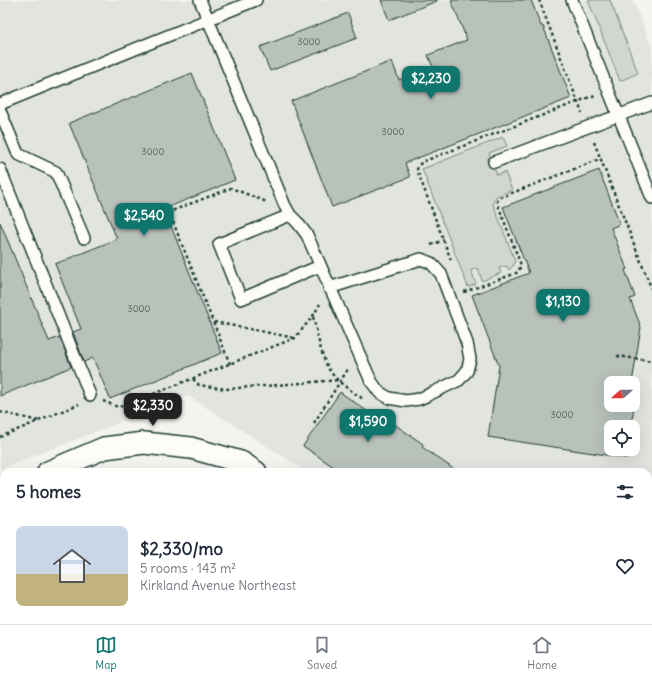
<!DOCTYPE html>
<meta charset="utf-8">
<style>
:root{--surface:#fff;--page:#f6f6f7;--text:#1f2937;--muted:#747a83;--line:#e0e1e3;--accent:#0f766e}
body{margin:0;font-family:Delius,sans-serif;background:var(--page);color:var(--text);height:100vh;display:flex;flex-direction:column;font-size:15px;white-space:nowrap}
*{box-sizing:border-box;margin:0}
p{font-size:13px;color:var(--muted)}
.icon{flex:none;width:22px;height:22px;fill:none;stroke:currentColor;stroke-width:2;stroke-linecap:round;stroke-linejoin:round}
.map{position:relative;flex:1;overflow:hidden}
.side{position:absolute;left:0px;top:468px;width:652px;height:156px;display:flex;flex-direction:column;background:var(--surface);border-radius:12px 12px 0 0;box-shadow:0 4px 16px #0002}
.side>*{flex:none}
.needle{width:26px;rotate:249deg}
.controls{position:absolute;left:604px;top:376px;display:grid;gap:8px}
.controls a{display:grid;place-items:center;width:36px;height:36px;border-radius:8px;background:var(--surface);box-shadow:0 4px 16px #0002;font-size:20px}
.price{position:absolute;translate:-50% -34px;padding:0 9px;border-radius:8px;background:var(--accent);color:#fff;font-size:13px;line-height:26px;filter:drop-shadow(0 1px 2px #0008)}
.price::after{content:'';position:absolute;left:50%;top:24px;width:12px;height:9px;margin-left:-6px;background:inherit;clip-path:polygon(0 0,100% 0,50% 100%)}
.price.active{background:#222;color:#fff}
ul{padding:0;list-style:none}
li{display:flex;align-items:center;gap:12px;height:100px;padding:0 16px}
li+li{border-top:1px solid var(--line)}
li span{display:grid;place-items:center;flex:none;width:112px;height:80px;border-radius:8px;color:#555}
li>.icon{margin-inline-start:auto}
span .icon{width:48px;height:48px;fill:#fffc;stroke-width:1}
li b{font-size:17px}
h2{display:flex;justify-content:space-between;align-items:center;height:48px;padding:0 16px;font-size:17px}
.dock{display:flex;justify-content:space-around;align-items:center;height:56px;border-top:1px solid var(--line);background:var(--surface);font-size:11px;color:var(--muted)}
.dock a{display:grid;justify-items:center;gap:2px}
.dock .active{color:var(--accent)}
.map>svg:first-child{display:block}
.built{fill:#e2e5df;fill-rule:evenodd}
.green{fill:#d1d6d1;stroke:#788a82}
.building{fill:#b9c1bb;stroke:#1f3d34}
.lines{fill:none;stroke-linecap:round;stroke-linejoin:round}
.lane-casing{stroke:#1f3d34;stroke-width:14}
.street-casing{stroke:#1f3d34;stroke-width:24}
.path{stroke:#1f3d34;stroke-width:2.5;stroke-dasharray:3 3;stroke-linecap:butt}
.lane{stroke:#fdfcf7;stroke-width:11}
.street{stroke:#fdfcf7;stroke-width:21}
.labels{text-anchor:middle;stroke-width:4;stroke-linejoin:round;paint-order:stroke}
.number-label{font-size:9px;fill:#465e56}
</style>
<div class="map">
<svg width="652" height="624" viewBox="0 0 652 624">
<rect width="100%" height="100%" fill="#f4f4ef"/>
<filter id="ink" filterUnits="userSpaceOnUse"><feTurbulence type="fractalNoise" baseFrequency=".025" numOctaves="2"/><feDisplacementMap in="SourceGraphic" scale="8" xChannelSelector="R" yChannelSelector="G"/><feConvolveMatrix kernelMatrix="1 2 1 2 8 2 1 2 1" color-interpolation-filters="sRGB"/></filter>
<g filter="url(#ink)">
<path class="built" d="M0,0H633L652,48V567L648,568V472H307L188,396L0,469ZM611,383H633V405H611ZM611,427H633V449H611Z"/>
<g class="green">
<polygon points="588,0 610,0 638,73 620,81"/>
<polygon points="503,137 507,146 489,153 497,175 505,172 512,190 497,196 494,199 493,204 515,261 513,266 509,270 507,266 499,268 501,273 482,281 478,268 471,270 476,284 468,287 422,169"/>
</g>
<g class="building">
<polygon points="381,0 437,0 437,1 389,20"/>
<polygon points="451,0 531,0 541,26 543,26 571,98 405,163 410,177 332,207 291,101 392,61 399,80 433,67 428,55 467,40"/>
<polygon points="348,13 357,38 270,71 260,47"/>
<polygon points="192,73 235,180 164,209 222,353 110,399 93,358 84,362 73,332 81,329 55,264 117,239 69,123"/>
<polygon points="599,170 620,224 611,228 627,269 625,270 635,297 630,299 641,327 632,383 611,383 611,405 633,405 633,384 637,385 631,427 611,427 611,449 627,449 626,458 488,437 499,366 472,295 529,273 503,207"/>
<polygon points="0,222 49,341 60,337 71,367 0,396"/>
<polygon points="340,392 378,419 381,415 423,444 422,447 458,472 341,472 303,446"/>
</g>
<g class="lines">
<g class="lane-casing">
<g id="lane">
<polyline points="200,0 285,206 290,215 297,222 307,235 371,381 379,392 389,398 406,401 419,399 428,395 459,380 467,371 470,359 467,343 441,274 431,263 421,259 329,288"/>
<polyline points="572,0 652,198"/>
<polyline points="0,104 256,0"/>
<polyline points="0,111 18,154 56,172 84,238"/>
<polyline points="494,162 652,103"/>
<polyline points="0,169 90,395"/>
<polyline points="290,215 219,244 241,299 320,266"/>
</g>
</g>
<g class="street-casing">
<g id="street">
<polyline points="48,472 104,448 144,443 191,448 241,462 256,472"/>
<polyline points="0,492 4,491"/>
<polyline points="648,615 652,615"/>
<polyline points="352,620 353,624"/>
<polyline points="558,624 607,620"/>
<polyline points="631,624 631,620"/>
</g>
</g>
<g class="path">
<polyline points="539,0 582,113"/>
<polyline points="594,142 652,290"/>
<polyline points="431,245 444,240"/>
<polyline points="451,260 417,170 418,166 422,162 595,95"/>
<polyline points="464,292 514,274 518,272 521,265 498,205 497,201 499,198 600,159"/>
<path d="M313,317C318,334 320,355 330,371C338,383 352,391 363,399"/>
<polyline points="214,322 295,338"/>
<polyline points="617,356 652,361"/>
<polyline points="230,364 169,212 231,188 267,202"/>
<polyline points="193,379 199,385 226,389 339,380"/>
<polyline points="103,401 118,407 123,406 295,338 313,316 320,304"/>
<polyline points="0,412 39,421"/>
<polyline points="314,423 348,369"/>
<polyline points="0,437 79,404"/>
</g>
<use href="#lane" class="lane"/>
<use href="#street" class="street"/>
</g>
</g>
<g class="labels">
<g class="number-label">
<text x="309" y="45">3000</text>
<text x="393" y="135">3000</text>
<text x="153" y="155">3000</text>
<text x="139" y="312">3000</text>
<text x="562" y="418">3000</text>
</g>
</g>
</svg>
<div class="controls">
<a><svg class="needle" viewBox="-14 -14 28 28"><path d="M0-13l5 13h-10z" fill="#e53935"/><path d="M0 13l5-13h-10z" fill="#747a83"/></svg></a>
<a><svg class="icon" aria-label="locate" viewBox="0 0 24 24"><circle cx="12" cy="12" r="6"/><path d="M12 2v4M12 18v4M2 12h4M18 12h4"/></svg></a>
</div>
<b class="price" style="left:431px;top:100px">$2,230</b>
<b class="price" style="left:144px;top:237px">$2,540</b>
<b class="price" style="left:563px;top:323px">$1,130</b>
<b class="price active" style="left:153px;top:427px">$2,330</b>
<b class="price" style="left:368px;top:443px">$1,590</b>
<section class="side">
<h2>5 homes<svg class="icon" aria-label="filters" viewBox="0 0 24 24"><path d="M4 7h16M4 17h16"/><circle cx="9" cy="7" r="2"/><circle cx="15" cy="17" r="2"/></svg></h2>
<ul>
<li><span style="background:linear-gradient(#c9d6e8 60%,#c2b280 0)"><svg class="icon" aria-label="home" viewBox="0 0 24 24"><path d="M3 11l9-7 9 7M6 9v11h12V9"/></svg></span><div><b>$2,330/mo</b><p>5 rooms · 143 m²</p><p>Kirkland Avenue Northeast</p></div><svg class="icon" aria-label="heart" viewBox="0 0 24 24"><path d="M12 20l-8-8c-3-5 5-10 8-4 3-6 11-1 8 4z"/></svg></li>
</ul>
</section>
</div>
<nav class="dock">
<a class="active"><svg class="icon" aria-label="map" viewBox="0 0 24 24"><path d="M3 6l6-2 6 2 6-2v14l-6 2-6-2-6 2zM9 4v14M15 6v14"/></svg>Map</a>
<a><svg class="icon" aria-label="saved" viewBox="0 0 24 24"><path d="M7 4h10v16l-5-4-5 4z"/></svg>Saved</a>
<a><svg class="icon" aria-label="home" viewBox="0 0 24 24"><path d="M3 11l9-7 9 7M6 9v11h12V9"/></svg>Home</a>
</nav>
